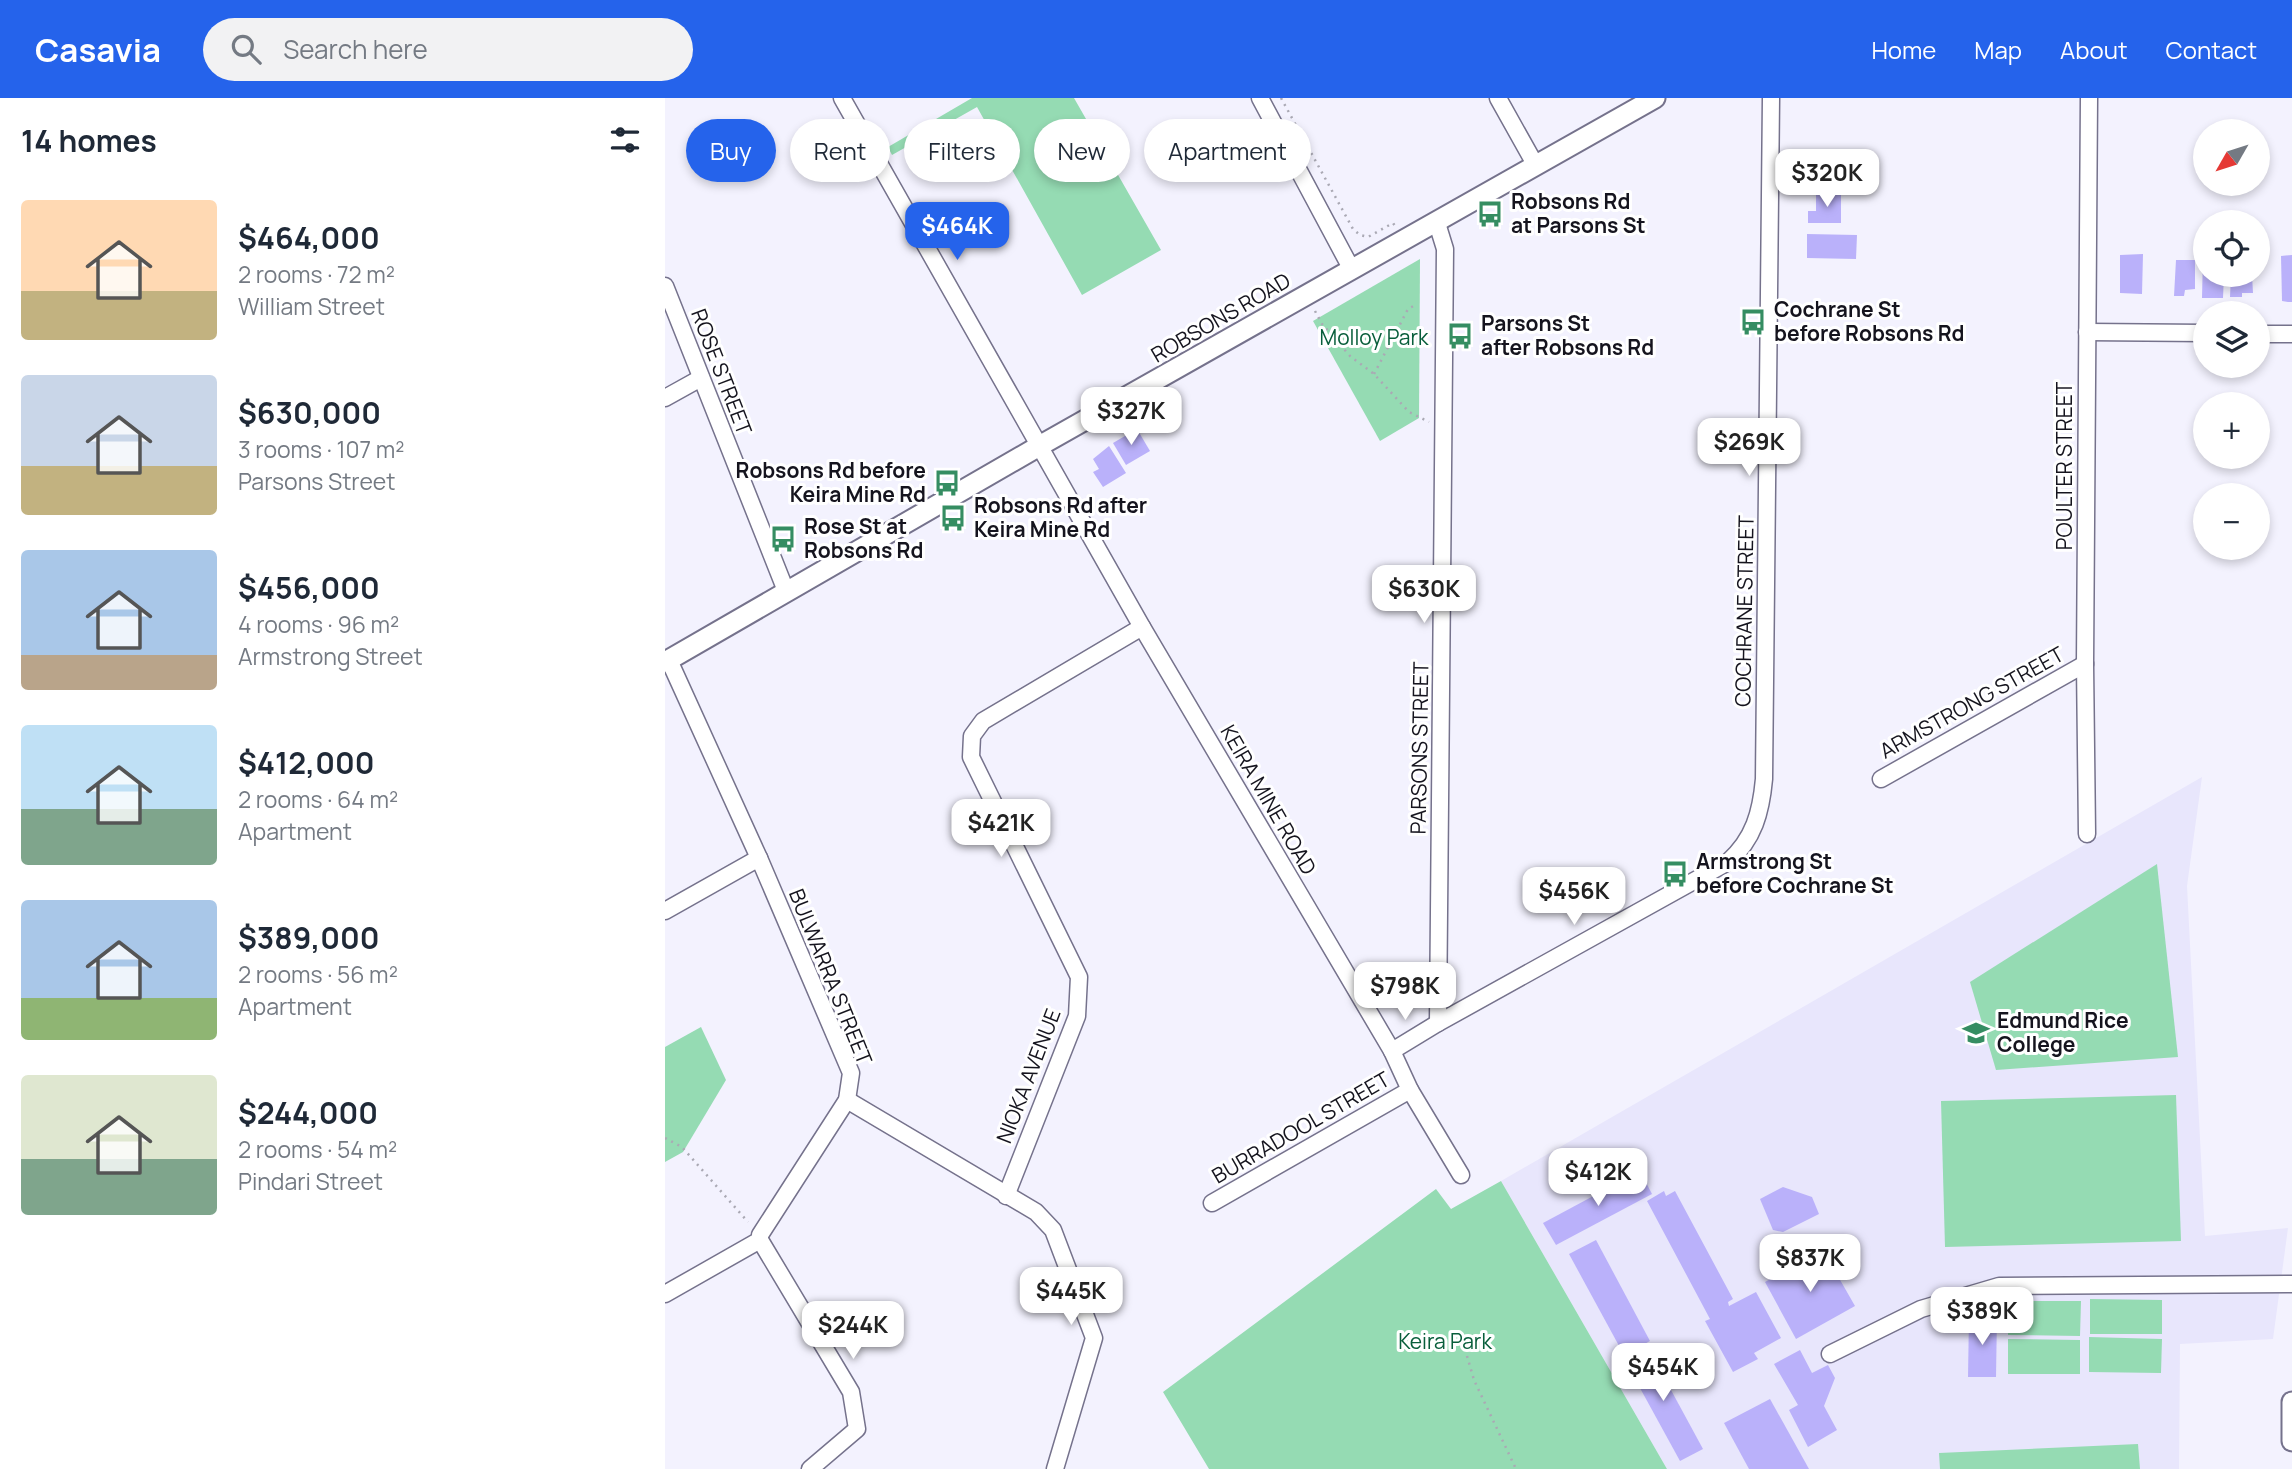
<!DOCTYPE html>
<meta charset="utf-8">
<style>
:root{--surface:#fff;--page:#f2f2f3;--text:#1f2937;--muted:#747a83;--accent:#2563eb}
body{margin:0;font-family:Manrope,sans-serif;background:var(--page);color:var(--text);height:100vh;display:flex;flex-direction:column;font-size:26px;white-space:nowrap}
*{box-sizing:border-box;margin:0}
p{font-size:23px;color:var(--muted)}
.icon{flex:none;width:38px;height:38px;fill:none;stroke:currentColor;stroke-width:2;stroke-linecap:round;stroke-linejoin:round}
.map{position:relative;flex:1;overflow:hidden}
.panel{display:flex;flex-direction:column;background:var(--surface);width:665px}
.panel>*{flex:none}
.top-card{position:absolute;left:21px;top:21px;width:665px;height:63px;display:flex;gap:14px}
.needle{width:46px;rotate:231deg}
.buttons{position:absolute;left:1528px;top:21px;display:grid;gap:14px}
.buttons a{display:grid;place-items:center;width:77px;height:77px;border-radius:50%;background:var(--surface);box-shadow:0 4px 10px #0003;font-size:35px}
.price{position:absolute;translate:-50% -60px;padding:0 16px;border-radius:14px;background:#fff;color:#222;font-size:23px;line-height:46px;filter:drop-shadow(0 2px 4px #0008)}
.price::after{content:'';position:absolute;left:50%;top:42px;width:21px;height:16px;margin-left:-10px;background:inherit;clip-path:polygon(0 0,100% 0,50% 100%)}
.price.on{background:var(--accent);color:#fff}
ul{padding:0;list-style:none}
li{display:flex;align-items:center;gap:21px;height:175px;padding:0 21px}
li span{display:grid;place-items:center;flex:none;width:196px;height:140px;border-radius:7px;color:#555}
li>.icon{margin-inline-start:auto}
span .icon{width:84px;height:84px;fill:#fffc;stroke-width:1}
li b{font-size:30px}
h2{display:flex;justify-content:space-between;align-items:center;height:84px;padding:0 21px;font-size:30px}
.tag{padding:0 24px;border-radius:32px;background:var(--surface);box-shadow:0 4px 10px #0003;font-size:24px;line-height:63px}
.tag.on{background:var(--accent);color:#fff}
header{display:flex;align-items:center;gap:42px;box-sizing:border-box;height:98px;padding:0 35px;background:var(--accent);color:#fff}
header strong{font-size:33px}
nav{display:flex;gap:38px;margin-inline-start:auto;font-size:24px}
.search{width:490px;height:63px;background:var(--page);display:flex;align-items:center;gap:18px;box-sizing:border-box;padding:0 24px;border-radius:38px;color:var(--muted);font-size:26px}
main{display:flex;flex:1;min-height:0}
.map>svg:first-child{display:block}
.built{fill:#e8e6fc}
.green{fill:#95dbb3}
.building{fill:#bab1fa}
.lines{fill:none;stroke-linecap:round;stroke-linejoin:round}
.minor-casing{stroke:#75728c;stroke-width:19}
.major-casing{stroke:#75728c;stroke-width:23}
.path{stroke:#aaa9b4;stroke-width:2.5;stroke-dasharray:2 5;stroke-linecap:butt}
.minor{stroke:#fff;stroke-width:16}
.major{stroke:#fff;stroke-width:19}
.labels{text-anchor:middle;stroke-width:6;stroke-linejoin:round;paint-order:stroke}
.poi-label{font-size:21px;font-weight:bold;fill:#15141e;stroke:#fff;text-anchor:start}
.street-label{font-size:21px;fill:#15141e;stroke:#fff}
.park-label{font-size:21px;fill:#085e3b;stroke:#fff}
</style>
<header>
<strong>Casavia</strong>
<div class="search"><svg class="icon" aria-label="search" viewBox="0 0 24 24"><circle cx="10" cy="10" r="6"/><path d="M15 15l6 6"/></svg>Search here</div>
<nav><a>Home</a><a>Map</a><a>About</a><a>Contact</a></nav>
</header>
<main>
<section class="panel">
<h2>14 homes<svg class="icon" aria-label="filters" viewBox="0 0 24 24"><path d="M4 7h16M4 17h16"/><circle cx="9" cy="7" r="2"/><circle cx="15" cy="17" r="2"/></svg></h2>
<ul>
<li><span style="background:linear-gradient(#ffd9b3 65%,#c2b280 0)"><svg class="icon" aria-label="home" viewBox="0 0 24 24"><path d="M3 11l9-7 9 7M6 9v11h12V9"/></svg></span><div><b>$464,000</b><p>2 rooms · 72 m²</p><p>William Street</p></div></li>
<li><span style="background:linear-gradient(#c9d6e8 65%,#c2b280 0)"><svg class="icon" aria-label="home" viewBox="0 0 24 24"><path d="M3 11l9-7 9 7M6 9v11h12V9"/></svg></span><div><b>$630,000</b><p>3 rooms · 107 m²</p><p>Parsons Street</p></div></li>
<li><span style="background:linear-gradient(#a9c7e8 75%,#b9a48a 0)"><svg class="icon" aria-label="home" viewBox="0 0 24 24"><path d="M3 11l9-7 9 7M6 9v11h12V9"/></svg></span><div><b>$456,000</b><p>4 rooms · 96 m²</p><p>Armstrong Street</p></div></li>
<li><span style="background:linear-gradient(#bfe0f5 60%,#7fa58c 0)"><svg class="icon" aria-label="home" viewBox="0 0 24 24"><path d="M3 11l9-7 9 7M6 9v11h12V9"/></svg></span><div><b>$412,000</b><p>2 rooms · 64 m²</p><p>Apartment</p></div></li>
<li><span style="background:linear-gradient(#a9c7e8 70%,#8fb573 0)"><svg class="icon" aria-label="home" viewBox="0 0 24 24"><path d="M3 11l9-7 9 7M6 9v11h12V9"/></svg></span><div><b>$389,000</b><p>2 rooms · 56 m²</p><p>Apartment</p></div></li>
<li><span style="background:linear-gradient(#dfe7d0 60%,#7fa58c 0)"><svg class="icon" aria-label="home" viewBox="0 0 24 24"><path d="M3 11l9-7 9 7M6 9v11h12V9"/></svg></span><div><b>$244,000</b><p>2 rooms · 54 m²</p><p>Pindari Street</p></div></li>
</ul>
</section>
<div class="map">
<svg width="1627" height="1371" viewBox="0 0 1627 1371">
<rect width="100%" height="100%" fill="#f3f2fe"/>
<polygon class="built" points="1537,679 1522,788 1540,1138 1623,1130 1608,1241 1515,1246 1514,1371 1002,1371 836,1083"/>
<g class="green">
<polygon points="307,0 409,0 496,152 417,197 312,9 227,57 223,49"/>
<polygon points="755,161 754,320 715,343 648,223"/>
<polygon points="1492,766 1513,959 1331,972 1305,884"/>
<polygon points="36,929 61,982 18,1054 0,1064 0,949"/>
<polygon points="1511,997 1516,1143 1280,1149 1276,1003"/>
<polygon points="836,1083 1002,1371 544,1371 498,1294 771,1091 786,1111"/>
<polygon points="1425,1201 1497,1202 1497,1236 1425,1236"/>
<polygon points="1344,1203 1416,1203 1415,1238 1343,1237"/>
<polygon points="1424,1239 1497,1241 1496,1275 1424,1274"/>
<polygon points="1343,1241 1415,1242 1415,1276 1343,1276"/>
<polygon points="1473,1346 1475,1371 1275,1371 1274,1355"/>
</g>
<g class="building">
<polygon points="1151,94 1176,94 1176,125 1143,125 1143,113 1151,113"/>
<polygon points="1142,136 1192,137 1191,161 1142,160"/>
<polygon points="1478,156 1477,196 1455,195 1455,157"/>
<polygon points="1538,157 1540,157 1540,177 1559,177 1558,200 1537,200"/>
<polygon points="1627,157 1627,204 1623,204 1617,203 1616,158"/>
<polygon points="1511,162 1530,162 1530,191 1520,192 1519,198 1509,198"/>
<polygon points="1566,177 1587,177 1588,195 1577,195 1577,199 1565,199"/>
<polygon points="472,331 485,353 461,367 448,345"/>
<polygon points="444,348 461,375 438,389 428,374 434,371 428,361"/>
<polygon points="975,1073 987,1096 891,1147 878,1125"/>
<polygon points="1118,1089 1147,1099 1154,1116 1118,1134 1108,1132 1095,1101"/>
<polygon points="999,1093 1001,1098 1010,1093 1068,1201 1063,1204 1064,1208 1091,1194 1116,1240 1089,1255 1093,1261 1068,1274 1040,1223 1045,1221 982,1103"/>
<polygon points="931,1142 985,1243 959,1257 904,1156"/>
<polygon points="1158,1152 1190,1208 1131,1241 1100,1184"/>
<polygon points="1304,1218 1332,1218 1331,1279 1303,1279"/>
<polygon points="981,1246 1038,1351 1015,1363 958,1259"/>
<polygon points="1135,1252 1147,1275 1163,1267 1170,1280 1159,1308 1172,1332 1143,1349 1124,1312 1133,1307 1109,1266"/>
<polygon points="1105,1301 1144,1371 1084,1371 1059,1325"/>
</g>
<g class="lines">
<g class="minor-casing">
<g id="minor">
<polyline points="177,0 477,529 727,953 745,992 796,1077"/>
<polyline points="595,0 687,172"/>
<polyline points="833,0 871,68"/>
<polyline points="772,125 780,151 773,925"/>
<polyline points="0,188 121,493"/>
<polyline points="1422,234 1540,235"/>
<polyline points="1592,236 1627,236"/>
<polyline points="0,300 36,280"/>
<polyline points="1216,681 1420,566"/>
<polyline points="1422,736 1420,566 1424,0"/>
<polyline points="0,813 94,760"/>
<path d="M727,953L773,925L1063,764C1089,741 1096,714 1099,681L1106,0"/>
<polyline points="182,1002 371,1114 388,1132 429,1240 390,1371"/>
<polyline points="341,1098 412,918 414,879 306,659 307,638 318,623 477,529"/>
<polyline points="547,1105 745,992"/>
<polyline points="95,1142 186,1294 192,1331 145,1371"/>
<polyline points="0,1196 95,1142 95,1137 182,1002 186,975 94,760 4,562"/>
<polyline points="1165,1256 1256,1211 1334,1188 1627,1186"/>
</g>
</g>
<g class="major-casing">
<g id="major">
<polyline points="0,564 376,347 990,0"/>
<polyline points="1627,1304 1627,1343"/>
</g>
</g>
<g class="path">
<polyline points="616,0 688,131 695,137 703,139 728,125 730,128"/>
<polyline points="650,213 657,226 685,258 709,276 744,314 764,324"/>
<polyline points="709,276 743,211 752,206"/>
<polyline points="0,1040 17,1049 83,1124"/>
<polyline points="802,1258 809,1282 851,1371"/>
</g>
<use href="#minor" class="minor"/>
<use href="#major" class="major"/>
</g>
<defs>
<g id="bus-bare" transform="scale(2.1)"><path d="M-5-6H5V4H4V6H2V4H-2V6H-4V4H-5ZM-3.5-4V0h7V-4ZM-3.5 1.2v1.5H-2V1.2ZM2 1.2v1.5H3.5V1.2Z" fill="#358d62" stroke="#fff" stroke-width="2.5" paint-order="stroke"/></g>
<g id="school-bare" transform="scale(2.1)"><path d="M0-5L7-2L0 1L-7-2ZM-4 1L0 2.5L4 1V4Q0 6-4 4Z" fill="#358d62" stroke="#fff" stroke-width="2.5" paint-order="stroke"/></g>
</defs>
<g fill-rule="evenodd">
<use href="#bus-bare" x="825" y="116"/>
<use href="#bus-bare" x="1088" y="224"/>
<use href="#bus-bare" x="795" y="238"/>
<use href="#bus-bare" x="282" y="385"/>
<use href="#bus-bare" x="288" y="420"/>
<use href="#bus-bare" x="118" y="441"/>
<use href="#bus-bare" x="1010" y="776"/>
<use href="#school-bare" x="1311" y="935"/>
</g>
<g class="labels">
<g class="poi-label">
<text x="846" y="111">Robsons Rd<tspan x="846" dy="24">at Parsons St</tspan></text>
<text x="1109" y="219">Cochrane St<tspan x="1109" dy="24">before Robsons Rd</tspan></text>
<text x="816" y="233">Parsons St<tspan x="816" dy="24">after Robsons Rd</tspan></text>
<text x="261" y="380" text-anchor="end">Robsons Rd before<tspan x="261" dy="24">Keira Mine Rd</tspan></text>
<text x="309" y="415">Robsons Rd after<tspan x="309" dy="24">Keira Mine Rd</tspan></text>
<text x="139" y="436">Rose St at<tspan x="139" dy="24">Robsons Rd</tspan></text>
<text x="1031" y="771">Armstrong St<tspan x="1031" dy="24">before Cochrane St</tspan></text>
<text x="1332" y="930">Edmund Rice<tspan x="1332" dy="24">College</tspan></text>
</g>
<g class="street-label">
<text transform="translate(556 220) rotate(-30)" y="7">ROBSONS ROAD</text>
<text transform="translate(56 274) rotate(69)" y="7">ROSE STREET</text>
<text transform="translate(1400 368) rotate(-90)" y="7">POULTER STREET</text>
<text transform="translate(1080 513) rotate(-89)" y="7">COCHRANE STREET</text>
<text transform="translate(1307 605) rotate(-29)" y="7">ARMSTRONG STREET</text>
<text transform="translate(755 650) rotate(-89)" y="7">PARSONS STREET</text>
<text transform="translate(603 702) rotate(60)" y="7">KEIRA MINE ROAD</text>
<text transform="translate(165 879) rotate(68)" y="7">BULWARRA STREET</text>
<text transform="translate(364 978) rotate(-69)" y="7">NIOKA AVENUE</text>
<text transform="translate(636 1030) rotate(-30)" y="7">BURRADOOL STREET</text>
</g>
<g class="park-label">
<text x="709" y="247">Molloy Park</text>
<text x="780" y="1251">Keira Park</text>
</g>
</g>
</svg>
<div class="buttons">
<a><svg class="needle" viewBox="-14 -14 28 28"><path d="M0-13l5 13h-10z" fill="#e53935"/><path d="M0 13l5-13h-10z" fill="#747a83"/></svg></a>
<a><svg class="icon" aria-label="locate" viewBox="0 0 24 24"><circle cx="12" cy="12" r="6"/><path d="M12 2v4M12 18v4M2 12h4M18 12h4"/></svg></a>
<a><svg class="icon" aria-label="layers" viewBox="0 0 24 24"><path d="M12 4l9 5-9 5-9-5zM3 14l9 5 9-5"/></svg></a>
<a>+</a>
<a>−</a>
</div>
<b class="price" style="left:1162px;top:111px">$320K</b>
<b class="price on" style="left:292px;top:164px">$464K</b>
<b class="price" style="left:466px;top:349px">$327K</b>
<b class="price" style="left:1084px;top:380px">$269K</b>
<b class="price" style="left:759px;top:527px">$630K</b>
<b class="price" style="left:336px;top:761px">$421K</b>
<b class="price" style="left:909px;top:829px">$456K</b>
<b class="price" style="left:740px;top:924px">$798K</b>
<b class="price" style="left:933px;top:1110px">$412K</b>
<b class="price" style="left:1145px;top:1196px">$837K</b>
<b class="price" style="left:406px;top:1229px">$445K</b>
<b class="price" style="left:1317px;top:1249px">$389K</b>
<b class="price" style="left:188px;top:1263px">$244K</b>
<b class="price" style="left:998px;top:1305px">$454K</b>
<div class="top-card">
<a class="tag on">Buy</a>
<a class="tag">Rent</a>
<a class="tag">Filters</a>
<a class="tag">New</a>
<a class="tag">Apartment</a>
</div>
</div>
</main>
